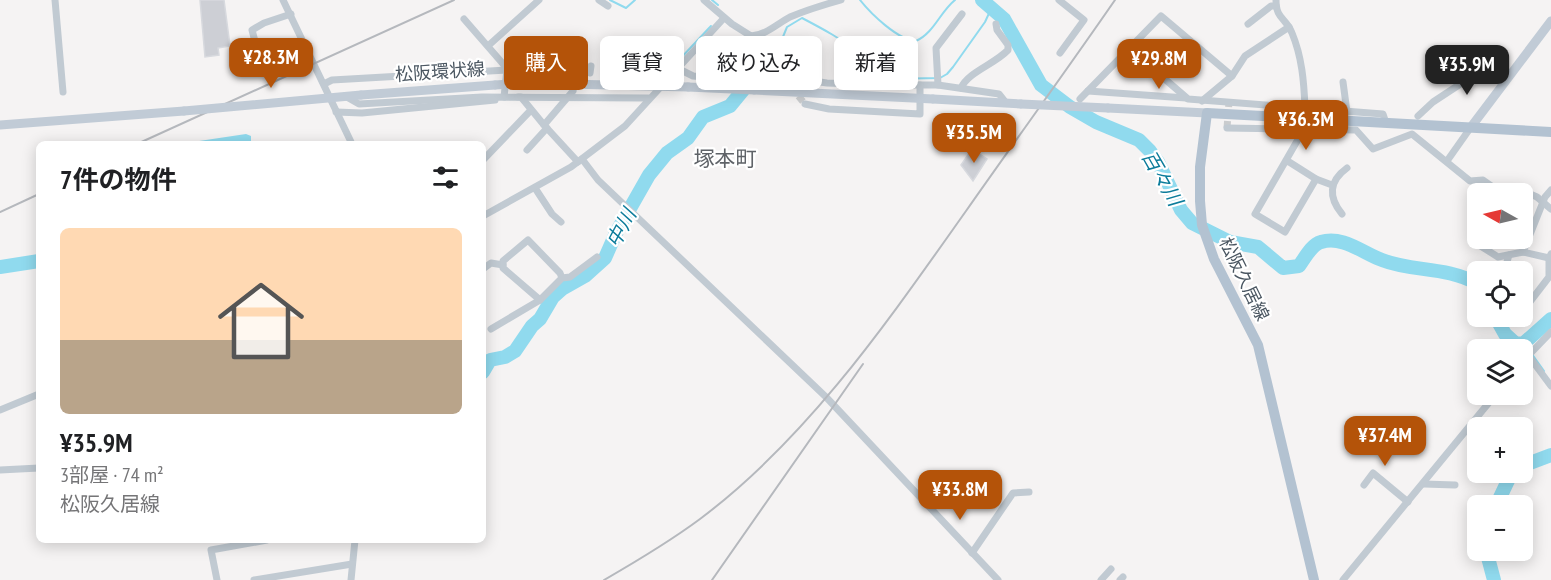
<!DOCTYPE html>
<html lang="ja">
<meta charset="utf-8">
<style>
:root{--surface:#fff;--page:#f2f2f2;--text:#202124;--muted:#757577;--accent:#b45309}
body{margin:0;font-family:"PT Sans Narrow","Noto Sans JP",sans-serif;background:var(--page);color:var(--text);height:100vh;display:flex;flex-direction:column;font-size:22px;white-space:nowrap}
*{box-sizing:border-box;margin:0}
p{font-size:20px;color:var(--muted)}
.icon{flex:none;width:33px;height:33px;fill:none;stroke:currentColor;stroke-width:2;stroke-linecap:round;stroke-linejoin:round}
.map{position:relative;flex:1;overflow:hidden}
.details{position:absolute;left:36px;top:141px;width:450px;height:402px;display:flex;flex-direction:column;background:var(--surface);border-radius:9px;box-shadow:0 3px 15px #0003}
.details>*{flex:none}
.banner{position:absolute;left:504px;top:36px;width:570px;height:54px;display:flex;gap:12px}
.needle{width:39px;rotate:278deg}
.buttons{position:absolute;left:1467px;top:183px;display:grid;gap:12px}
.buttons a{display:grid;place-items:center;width:66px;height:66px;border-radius:9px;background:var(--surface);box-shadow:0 3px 15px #0003;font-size:30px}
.price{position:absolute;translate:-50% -51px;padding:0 14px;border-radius:12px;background:var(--accent);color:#fff;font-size:20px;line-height:39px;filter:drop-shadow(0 2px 3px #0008)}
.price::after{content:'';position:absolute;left:50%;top:36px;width:18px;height:14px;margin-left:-9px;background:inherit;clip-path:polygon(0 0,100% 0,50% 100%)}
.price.active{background:#222;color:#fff}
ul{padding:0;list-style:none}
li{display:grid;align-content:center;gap:12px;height:318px;padding:0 24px}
li span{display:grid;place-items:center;height:186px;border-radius:9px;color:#555}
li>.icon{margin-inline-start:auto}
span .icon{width:108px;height:108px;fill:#fffc;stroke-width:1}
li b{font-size:26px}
h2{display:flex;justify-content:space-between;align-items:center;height:72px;padding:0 24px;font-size:26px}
.tag{padding:0 21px;border-radius:9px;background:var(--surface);box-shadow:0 3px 15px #0003;font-size:21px;line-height:54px}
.tag.active{background:var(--accent);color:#fff}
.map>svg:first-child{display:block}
.water{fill:#90daee}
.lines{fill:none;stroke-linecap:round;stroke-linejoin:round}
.stream{stroke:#90daee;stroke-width:2}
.river{stroke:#90daee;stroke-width:14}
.building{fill:#cdcfd5;stroke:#d7d9de;stroke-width:1.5}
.street-tunnel{stroke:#caccce;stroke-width:7;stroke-dasharray:7 3.5;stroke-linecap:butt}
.street{stroke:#c1cad2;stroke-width:7}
.secondary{stroke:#c1cbd6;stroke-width:9}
.primary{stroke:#b3c2d1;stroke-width:10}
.rail{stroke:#b5b8bd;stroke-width:2}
.secondary-bridge{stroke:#c1cbd6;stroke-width:9}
.labels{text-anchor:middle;stroke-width:4.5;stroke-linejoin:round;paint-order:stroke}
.street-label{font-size:18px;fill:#4a5661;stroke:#fff}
.water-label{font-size:20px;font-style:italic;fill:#0c7c9b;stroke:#fff}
.quarter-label{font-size:21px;fill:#5f6368;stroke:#fff}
</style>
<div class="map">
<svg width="1551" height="580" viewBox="0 0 1551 580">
<rect width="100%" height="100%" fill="#f5f3f3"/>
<polygon class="water" points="246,134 251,136 251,144 179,144"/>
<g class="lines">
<g class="stream">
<polyline points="610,0 626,8 635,0"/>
<polyline points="712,0 718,5"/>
<path d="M860,0C871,14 898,40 916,41C934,33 940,12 955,0"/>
<polyline points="679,60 711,26"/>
<path d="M708,73L753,78L778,49L787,27L802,18C823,29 842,39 860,54C868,62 872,73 882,79L940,78L947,74L953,67L985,22L991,9"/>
<polyline points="1524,343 1544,371"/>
</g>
<g class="river">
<path d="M982,0L1004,19L1041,85L1070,107L1096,122L1139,140L1150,151L1158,162L1181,210L1192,223L1230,242L1258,247L1283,268L1299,266C1305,258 1311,245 1321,242C1342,235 1363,253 1382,260C1412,272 1446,266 1478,284"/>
<polyline points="0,267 39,261"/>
<polyline points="1495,316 1505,334 1516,344 1524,343 1551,319"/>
<polyline points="483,372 490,360 505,357 515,351 532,326 540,319 553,297 562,289 585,276 605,258 616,233 649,175 667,153 688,138 703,117 730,106 753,78"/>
<polyline points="1522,466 1551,455"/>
<polyline points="1496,506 1512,472"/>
<polyline points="1486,550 1494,580"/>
</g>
</g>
<g class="building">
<polygon points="200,0 224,0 230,46 218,48 219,55 205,57"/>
<polygon points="972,149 987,159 973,181 961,165"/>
</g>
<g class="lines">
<g class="street-tunnel">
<polyline points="785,80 805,104"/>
<polyline points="1227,128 1229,102"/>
</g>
<g class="street">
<polyline points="55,0 63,92"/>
<polyline points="283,0 352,144"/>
<polyline points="599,0 608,6"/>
<path d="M704,0L732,24L751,36C766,35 777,24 790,17C807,10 823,5 841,0"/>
<polyline points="1059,0 1084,20 1060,53"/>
<path d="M1276,0C1276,20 1286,17 1292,33C1302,57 1304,82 1305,108"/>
<polyline points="464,19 504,65 507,70 504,97"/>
<polyline points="1248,24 1271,6 1276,6"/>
<polyline points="751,36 785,80 792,78 827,83 884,85 938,85 999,94 1006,103"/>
<polyline points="489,45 539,0"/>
<polyline points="1130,49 1188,99 1383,114 1386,123"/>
<polyline points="261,64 252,30 264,23 291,14"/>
<polyline points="504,65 532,63 535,66"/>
<polyline points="677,68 693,76 739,80"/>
<polyline points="590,73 591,66"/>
<polyline points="1232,76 1245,56 1289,27"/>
<polyline points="1343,82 1347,112"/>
<polyline points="324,84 332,80 507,70"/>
<polyline points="938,85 936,48 962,14"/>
<path d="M961,88C968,72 995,64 1008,50V45L997,30L996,24"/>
<polyline points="1088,91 1186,98"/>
<polyline points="345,96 359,104 482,97 648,98"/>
<polyline points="518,97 521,97 544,125 573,91"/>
<polyline points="1080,99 1161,16 1232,76 1202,101"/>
<polyline points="805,104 829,109 920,114 920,85"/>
<polyline points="336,112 362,113 495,100"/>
<polyline points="1418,116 1433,102 1474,75 1478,54"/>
<polyline points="544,125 578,162"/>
<polyline points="1227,128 1356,130 1373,149 1412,134 1470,181 1483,180 1503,194"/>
<polyline points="527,150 547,128"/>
<polyline points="582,159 598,180 826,397 998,580"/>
<polyline points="483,160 531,110"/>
<polyline points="1286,160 1316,179 1285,232 1255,214 1304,129"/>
<polyline points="1447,161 1471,127"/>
<polyline points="1316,179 1332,185"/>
<polyline points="535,188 552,214 561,222"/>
<polyline points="1511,194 1519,189 1537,197 1551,209"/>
<path d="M1342,214C1328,197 1329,181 1347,168"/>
<polyline points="483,216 571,167 625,126 724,18"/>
<polyline points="1482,238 1479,245 1498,257 1523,252 1549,258"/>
<polyline points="1523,252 1545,197 1551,190"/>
<polyline points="483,269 491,263 503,265"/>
<polyline points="1504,272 1509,255"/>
<polyline points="562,278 540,300 503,268 503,261 528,240 560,273 562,278 570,277 597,257"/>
<polyline points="1522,312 1549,277 1549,258 1551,254"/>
<polyline points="491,329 540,300"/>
<polyline points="1528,355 1551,386"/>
<polyline points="1522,362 1551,332"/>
<polyline points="0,410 39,394"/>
<polyline points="0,470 39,468"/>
<polyline points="1424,484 1455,485"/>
<polyline points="1364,485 1373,473 1408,502"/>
<polyline points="972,553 1013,493 1029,492"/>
<polyline points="217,580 211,550 267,540"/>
<polyline points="254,580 352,564"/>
<polyline points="351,580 355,540"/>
<polyline points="1101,580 1111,569"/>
<polyline points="1120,580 1123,577"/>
<polyline points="1343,580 1496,394"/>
</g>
<g class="secondary">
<polyline points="688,87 754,90"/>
<polyline points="361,95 495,85"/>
<polyline points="933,99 1021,104"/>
<polyline points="1108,108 1207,113"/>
<polyline points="0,125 184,111"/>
<polyline points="1471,127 1551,21"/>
</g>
<polyline class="primary" points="1314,580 1258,345 1214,259 1202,225 1200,201 1200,167 1207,113 1551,132"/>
<g class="rail">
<polyline points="137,144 454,0"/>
<polyline points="0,212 39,194"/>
<path d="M604,580C637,561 669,542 700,519C809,437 888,321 966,211C1015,141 1066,71 1115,0"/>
<polyline points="712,580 863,364"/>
</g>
<g class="secondary-bridge">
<polyline points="495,85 528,83 688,87"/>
<polyline points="754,90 933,99"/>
<polyline points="1021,104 1108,108"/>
<polyline points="184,111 361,95"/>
</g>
</g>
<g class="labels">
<g class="street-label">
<text transform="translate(440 72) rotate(-4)" y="6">松阪環状線</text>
<text transform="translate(1244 279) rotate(64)" y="6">松阪久居線</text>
</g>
<g class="water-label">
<text transform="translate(1162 178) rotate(60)" y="7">百々川</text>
<text transform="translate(621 228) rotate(-62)" y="7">中川</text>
</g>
<g class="quarter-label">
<text x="725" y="166">塚本町</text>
</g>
</g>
</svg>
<div class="buttons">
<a><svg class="needle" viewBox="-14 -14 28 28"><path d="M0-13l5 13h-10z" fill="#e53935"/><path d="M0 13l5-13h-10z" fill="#757577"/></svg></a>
<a><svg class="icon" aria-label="locate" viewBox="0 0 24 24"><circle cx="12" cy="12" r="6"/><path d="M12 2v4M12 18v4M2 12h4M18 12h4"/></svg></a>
<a><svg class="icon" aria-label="layers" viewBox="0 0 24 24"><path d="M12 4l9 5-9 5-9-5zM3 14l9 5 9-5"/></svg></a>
<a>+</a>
<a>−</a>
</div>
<b class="price" style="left:271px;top:89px">¥28.3M</b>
<b class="price" style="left:1159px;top:90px">¥29.8M</b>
<b class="price active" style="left:1467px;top:96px">¥35.9M</b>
<b class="price" style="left:1306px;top:151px">¥36.3M</b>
<b class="price" style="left:974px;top:164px">¥35.5M</b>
<b class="price" style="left:1385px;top:467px">¥37.4M</b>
<b class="price" style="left:960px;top:521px">¥33.8M</b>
<div class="banner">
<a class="tag active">購入</a>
<a class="tag">賃貸</a>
<a class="tag">絞り込み</a>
<a class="tag">新着</a>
</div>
<section class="details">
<h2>7件の物件<svg class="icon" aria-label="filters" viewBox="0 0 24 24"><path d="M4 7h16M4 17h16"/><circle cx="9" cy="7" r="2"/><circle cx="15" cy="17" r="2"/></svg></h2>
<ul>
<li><span style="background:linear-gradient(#ffd9b3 60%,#b9a48a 0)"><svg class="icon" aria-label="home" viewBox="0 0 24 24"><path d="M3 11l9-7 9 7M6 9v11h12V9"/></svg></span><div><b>¥35.9M</b><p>3部屋 · 74 m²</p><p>松阪久居線</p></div></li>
</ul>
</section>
</div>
